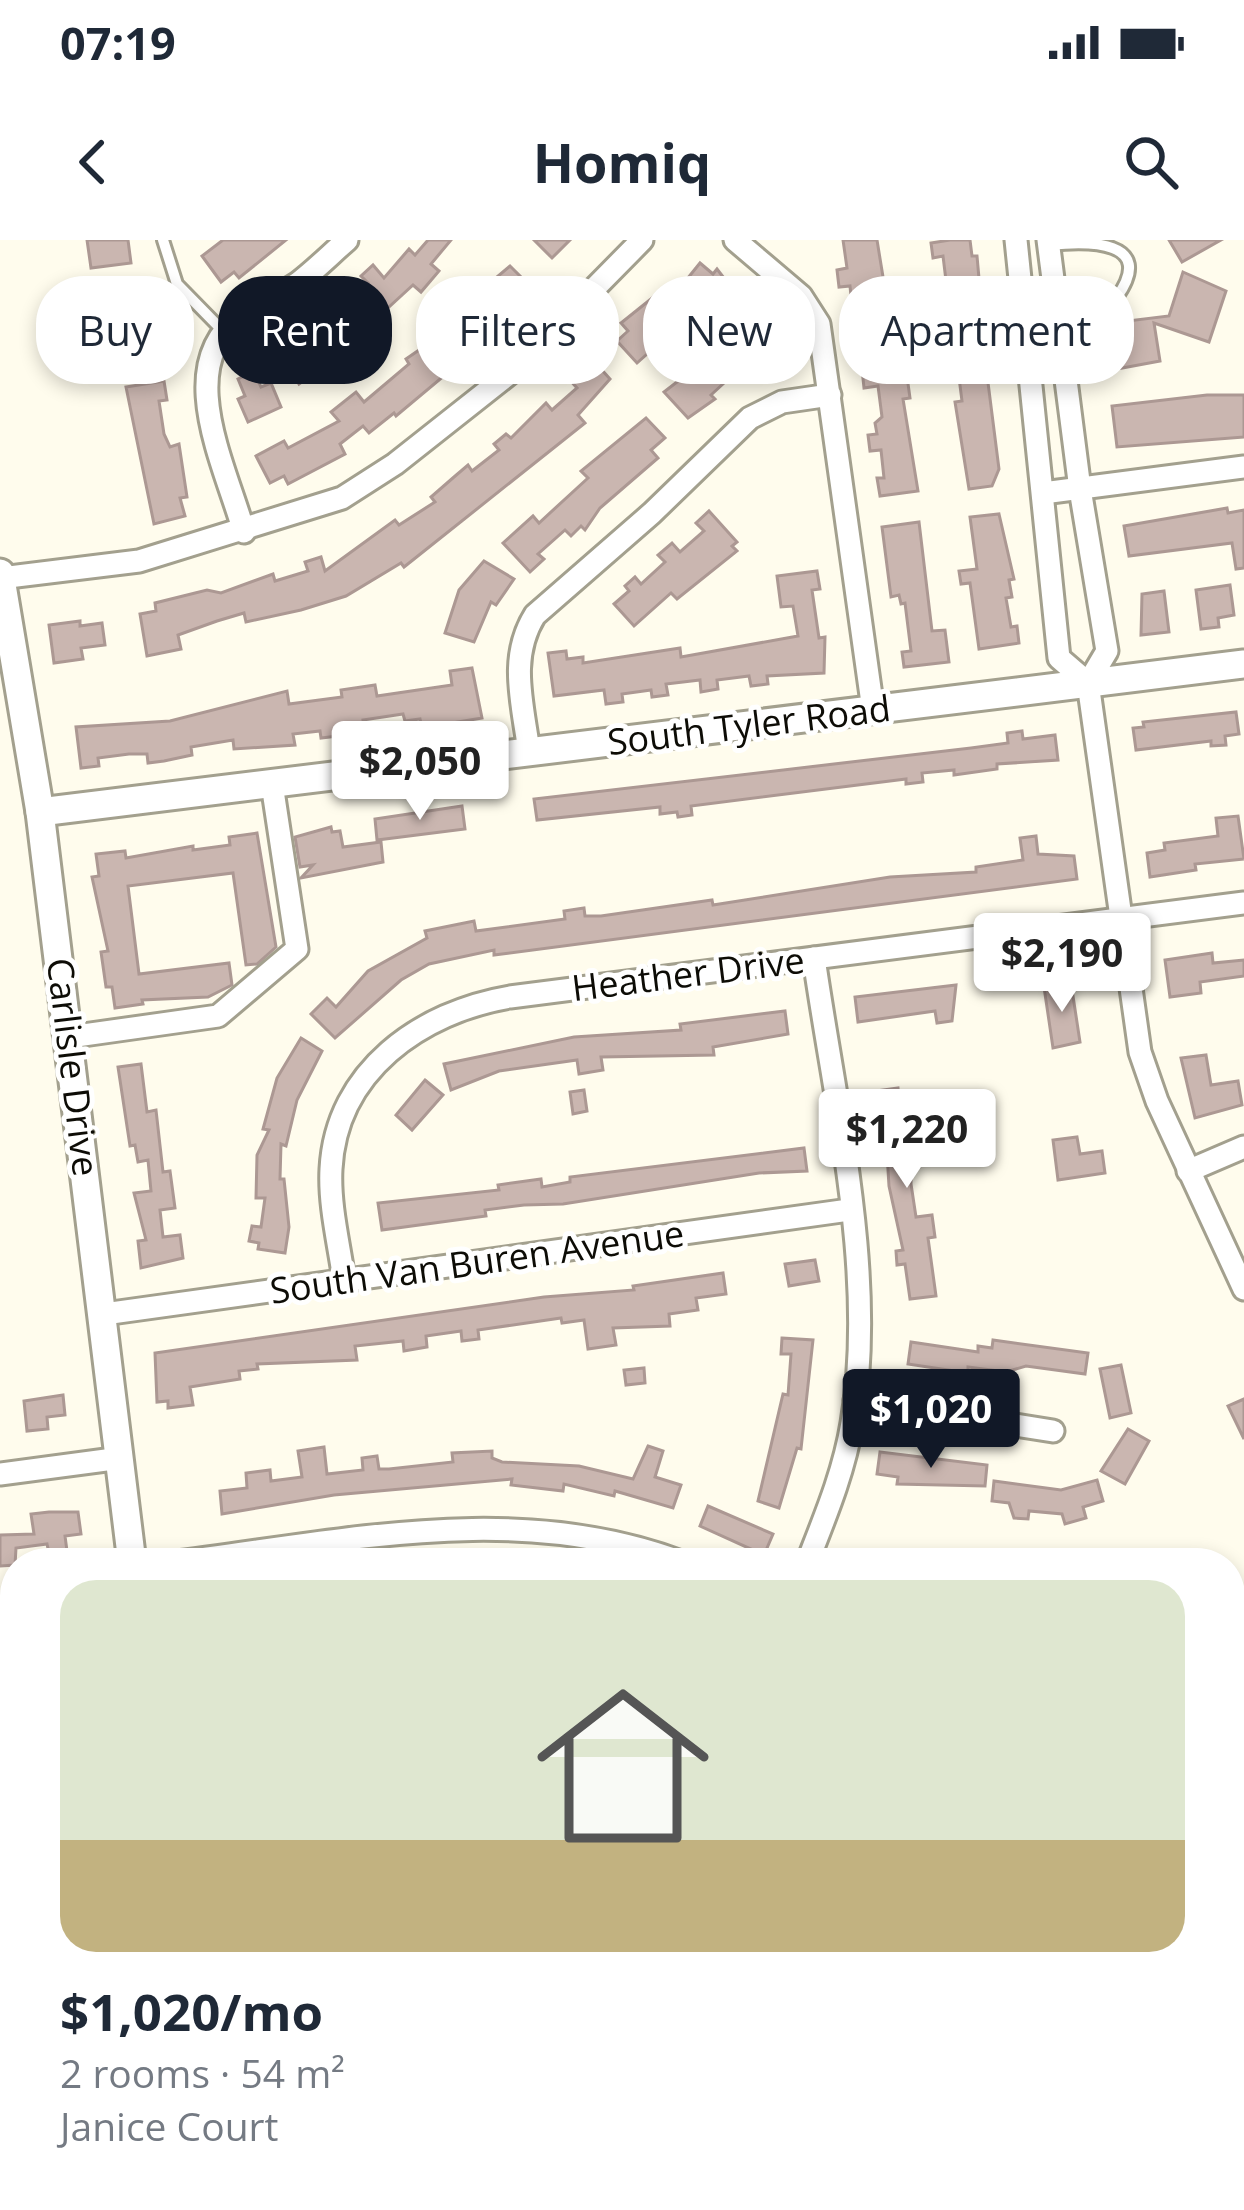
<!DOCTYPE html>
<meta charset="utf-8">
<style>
:root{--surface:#fff;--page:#f6f6f7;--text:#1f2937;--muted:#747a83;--line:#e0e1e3;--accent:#111827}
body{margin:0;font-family:"Open Sans",sans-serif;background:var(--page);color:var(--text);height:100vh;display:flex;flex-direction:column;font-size:45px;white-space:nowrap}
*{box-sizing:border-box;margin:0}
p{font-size:39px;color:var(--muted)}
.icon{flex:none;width:66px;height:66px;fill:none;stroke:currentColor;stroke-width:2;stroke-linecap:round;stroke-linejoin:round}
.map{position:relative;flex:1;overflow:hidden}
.details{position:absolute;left:0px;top:1308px;width:1245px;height:663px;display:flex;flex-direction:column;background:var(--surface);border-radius:48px 48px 0 0;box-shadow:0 6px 18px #0003}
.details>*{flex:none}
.banner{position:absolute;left:36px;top:36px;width:1173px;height:108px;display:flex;gap:24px}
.price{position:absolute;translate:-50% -102px;padding:0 27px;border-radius:12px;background:#fff;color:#222;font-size:39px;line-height:78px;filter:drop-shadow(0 3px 6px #0008)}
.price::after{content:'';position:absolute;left:50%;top:72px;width:36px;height:27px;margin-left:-18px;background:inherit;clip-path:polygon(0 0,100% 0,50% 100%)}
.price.on{background:var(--accent);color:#fff}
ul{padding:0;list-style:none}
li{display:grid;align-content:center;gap:24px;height:636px;padding:0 60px}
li+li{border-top:3px solid var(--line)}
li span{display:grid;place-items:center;height:372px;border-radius:36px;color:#555}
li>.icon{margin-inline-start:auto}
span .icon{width:216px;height:216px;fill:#fffc;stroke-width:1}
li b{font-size:51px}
.pill{padding:0 42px;border-radius:48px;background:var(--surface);box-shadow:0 6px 18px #0003;font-size:42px;line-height:108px}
.pill.on{background:var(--accent);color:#fff}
.status{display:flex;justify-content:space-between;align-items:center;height:84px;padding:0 60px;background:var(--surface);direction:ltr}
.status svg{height:33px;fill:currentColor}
header{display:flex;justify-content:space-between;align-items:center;height:156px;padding:0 60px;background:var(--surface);font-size:54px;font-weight:700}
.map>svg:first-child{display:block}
.built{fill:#faf4da}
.green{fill:#ccfca7}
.building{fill:#cab6b0;stroke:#ac9893;stroke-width:3}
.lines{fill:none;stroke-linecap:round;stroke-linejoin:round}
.service-casing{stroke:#a3a08e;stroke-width:16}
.minor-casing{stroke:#a3a08e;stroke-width:27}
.tertiary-casing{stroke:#a3a08e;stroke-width:33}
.service{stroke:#fff;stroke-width:10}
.minor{stroke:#fff;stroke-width:21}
.tertiary{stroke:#fff;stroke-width:27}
.labels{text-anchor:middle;stroke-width:10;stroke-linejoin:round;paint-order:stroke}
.street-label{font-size:36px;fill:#0d0c06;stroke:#fff}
</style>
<div class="status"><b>07:19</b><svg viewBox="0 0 49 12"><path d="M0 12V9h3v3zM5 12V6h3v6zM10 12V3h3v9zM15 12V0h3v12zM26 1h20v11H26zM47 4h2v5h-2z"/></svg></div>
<header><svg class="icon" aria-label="back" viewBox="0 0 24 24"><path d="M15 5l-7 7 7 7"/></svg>Homiq<svg class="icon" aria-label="search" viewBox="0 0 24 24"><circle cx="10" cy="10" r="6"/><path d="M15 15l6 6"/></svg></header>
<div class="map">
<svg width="1244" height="1970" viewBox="0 0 1244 1970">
<rect width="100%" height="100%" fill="#fffced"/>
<polygon class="built" points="252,1956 509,1956 511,1970 256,1970"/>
<polygon class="green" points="1230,1851 1244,1853 1244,1970 562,1970 557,1956 1230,1956"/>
<g class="building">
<polygon points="87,0 128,0 131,23 91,28"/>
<polygon points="223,0 286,0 239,38 234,32 221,42 202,16"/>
<polygon points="428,0 451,0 431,24 439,31 421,52 413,45 364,90 367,94 299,144 276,104 330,69 337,77 359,59 355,55 368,43 361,36 373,25 384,38 409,9 415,15"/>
<polygon points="534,0 570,0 552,18"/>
<polygon points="843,0 877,0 897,123 905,122 910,158 903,159 918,251 880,256 877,238 884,238 881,210 870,211 868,195 877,194 875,183 882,177 878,146 864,148 858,91 848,92 846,76 853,76 850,46 839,47 837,30 847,28"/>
<polygon points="950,0 970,0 972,16 977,16 982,72 988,71 990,86 991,118 985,119 999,229 992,246 969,249 955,162 962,161 953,91 938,93 936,78 947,76 948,57 943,16 933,18 931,3"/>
<polygon points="1169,0 1221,0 1182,22"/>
<polygon points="700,23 713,34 717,29 737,55 723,72 708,60 637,123 617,101 628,91 621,83 656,55 660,58 670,49 675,54"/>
<polygon points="510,26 532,48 512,76 486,96 483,93 448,126 451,130 396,176 394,173 369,193 363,186 340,204 345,214 288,244 284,236 270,243 256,216 284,201 288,208 339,181 331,172 356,152 364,162 409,124 406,119 454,86 447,79"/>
<polygon points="1183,32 1226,51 1209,102 1154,83 1160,121 1101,132 1095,85 1169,76"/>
<polygon points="770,70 794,100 778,112 784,119 760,137 748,121 711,155 715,159 688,178 664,152"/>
<polygon points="126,87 156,93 153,106 165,108 161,126 120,119"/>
<polygon points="593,120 610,139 578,175 585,183 404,327 401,323 346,356 301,370 246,382 244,373 217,381 178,395 181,409 147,416 140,374 156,371 155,363 207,350 221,353 273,334 275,341 308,331 305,322 321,317 325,331 395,280 399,285 435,262 431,257 454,237 468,225 472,231 499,210 494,204 506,194 511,198 546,163 552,170 577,148 568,138"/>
<polygon points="254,131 261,147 271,143 281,167 248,182 238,159 245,156 238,139"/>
<polygon points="164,141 167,160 159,161 164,194 170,207 179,204 187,257 180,258 185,276 154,284 126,147"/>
<polygon points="1207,155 1244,155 1244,197 1117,207 1112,166"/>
<polygon points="646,178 665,198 651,210 658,218 600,268 585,290 581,286 571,296 565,290 538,314 544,319 530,332 503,303 533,276 539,283 588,238 581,231"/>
<polygon points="1227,268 1228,273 1244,270 1244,328 1236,329 1232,303 1129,316 1124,286"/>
<polygon points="709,271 737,302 732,306 737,311 677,359 671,353 634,386 614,364 629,351 625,346 635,337 641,344 665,322 658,315 672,303 680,312 704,291 696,283"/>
<polygon points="999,274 1014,339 1009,340 1012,357 1006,358 1011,387 1017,386 1019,403 979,409 970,343 961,344 959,331 977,329 970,277"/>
<polygon points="919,282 932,391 945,390 949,422 904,427 902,412 911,411 905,363 901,364 899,355 891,357 882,287"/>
<polygon points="484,321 514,339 496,365 491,362 474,402 445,393 459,350"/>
<polygon points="817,331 820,349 812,350 819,398 825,397 824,433 767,436 768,444 751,446 749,436 717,440 718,449 701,452 700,440 666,444 668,455 652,457 651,450 622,454 623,462 606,464 604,450 554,456 548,413 566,411 567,419 583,417 583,423 680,408 681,417 798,396 793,366 781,367 777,336"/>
<polygon points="1230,345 1234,375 1218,378 1219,387 1201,389 1196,350"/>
<polygon points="1164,351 1169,392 1141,395 1142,354"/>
<polygon points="80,381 80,386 102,383 105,405 81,408 83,419 54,423 49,385"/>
<polygon points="472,428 482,478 422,488 420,479 405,481 403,474 363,480 365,491 338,496 321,498 320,491 293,494 295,505 234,509 233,500 191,507 192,515 164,521 148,523 147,514 129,514 98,518 99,526 81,528 76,487 170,481 287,451 289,464 342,457 341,450 375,445 377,456 452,445 450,431"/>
<polygon points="1236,472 1239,494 1225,496 1226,505 1211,506 1211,501 1136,510 1133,488 1144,487 1143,482"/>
<polygon points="1022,491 1023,499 1055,495 1058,520 997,524 997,529 954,535 954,530 922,533 923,542 906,544 906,539 691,566 692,575 678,577 677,572 660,574 660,567 537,580 534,559 971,508 1008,503 1007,493"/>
<polygon points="462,566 465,589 377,600 375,579"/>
<polygon points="1238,576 1244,619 1195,624 1196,630 1150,637 1147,613 1165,610 1164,603 1218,596 1216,578"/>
<polygon points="331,587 332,592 340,591 343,607 381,602 383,622 301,638 313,625 300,627 295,597"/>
<polygon points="257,593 276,707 257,724 246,725 233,633 128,646 139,734 229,723 232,745 208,757 142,760 143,764 115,768 112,747 106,747 101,712 108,711 92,637 99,636 96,614 125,611 126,618 193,606 193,610 230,605 229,597"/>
<polygon points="1036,596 1038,614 1074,616 1077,639 494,715 494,710 429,724 401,740 335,798 311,774 327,758 336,767 368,731 427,698 425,691 474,681 476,691 565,679 564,671 584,668 585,676 601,676 712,660 713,665 890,637 976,632 976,627 1023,620 1020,598"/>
<polygon points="1212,713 1213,723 1244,720 1244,736 1200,742 1201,753 1170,757 1165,720"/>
<polygon points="1071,743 1080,802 1053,808 1044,747"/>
<polygon points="956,745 952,781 937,783 935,771 858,782 855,757"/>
<polygon points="785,771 788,794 713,807 714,815 601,817 603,830 579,834 577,820 499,831 451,850 444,824 574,797 681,790 680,784"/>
<polygon points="301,798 322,811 297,860 286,906 281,904 280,939 284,939 289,987 285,1013 258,1009 259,1003 249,1001 252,986 261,987 265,958 256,958 257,915 269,890 263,889 277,838"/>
<polygon points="1206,815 1211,845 1238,841 1242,865 1195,878 1181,818"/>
<polygon points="141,824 147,872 156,870 163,932 170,931 175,968 160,970 163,997 180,995 183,1018 141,1028 138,1001 146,1000 134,953 151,951 148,920 138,922 135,905 130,906 118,827"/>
<polygon points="425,840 443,855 412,890 396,875"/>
<polygon points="898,848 899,858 919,855 922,878 913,879 919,927 911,928 911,944 916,977 932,975 935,997 928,998 936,1056 910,1059 905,1024 897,1025 896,1011 903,1010 889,946 884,864 878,865 876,851"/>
<polygon points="584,850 587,871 573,874 570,852"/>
<polygon points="1077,897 1080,914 1102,911 1105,933 1058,940 1053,900"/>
<polygon points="804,908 807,931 759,933 563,964 524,965 485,970 486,976 382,990 378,963 499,950 498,945 541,939 542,947 570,942 570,937"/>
<polygon points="815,1020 819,1041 789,1046 785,1024"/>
<polygon points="723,1033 726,1054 696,1058 698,1070 669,1074 670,1086 613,1088 616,1105 588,1109 584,1080 562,1083 561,1078 478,1090 479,1099 462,1101 461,1091 426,1096 427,1107 404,1111 403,1101 355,1106 357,1120 257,1124 258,1129 239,1131 240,1139 190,1147 193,1165 168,1168 168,1161 157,1162 155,1113 544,1057 634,1050 633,1046"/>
<polygon points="782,1098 813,1100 801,1209 797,1208 779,1268 758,1261 783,1154 788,1155 791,1114 781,1114"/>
<polygon points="993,1100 1088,1113 1085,1134 1026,1126 1006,1132 968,1127 968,1133 908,1124 911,1102 978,1112 978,1106 992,1108"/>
<polygon points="1121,1125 1131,1173 1110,1178 1100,1129"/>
<polygon points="644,1128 645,1143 626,1145 624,1130"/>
<polygon points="63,1155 65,1175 47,1177 48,1189 27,1191 24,1161"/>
<polygon points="1244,1159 1244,1199 1228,1166"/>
<polygon points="1128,1189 1149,1201 1125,1244 1101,1231"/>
<polygon points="648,1206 663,1211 655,1237 681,1245 673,1268 615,1251 614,1256 564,1244 563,1251 511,1245 512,1239 334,1255 222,1274 220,1251 247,1248 246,1233 270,1230 271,1241 302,1237 298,1211 324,1207 327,1234 363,1230 362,1218 377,1216 379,1229 389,1229 453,1222 452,1213 492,1211 492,1218 502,1222 579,1226 633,1239"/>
<polygon points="880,1212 987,1225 985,1246 897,1244 898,1237 877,1234"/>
<polygon points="1097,1240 1103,1261 1083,1267 1086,1278 1065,1284 1062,1274 1029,1271 1028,1279 1014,1278 1009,1263 992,1261 994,1241 1061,1250"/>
<polygon points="708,1266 773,1294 764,1315 700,1286"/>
<polygon points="49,1272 78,1272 81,1294 65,1296 67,1311 49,1313 47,1304 16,1308 15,1325 0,1326 0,1295 34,1294 31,1274"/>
<polygon points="0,1387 15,1388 15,1408 0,1408"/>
<polygon points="15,1711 15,1774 7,1775 0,1713"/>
<polygon points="15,1848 15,1923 0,1924 0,1850"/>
<polygon points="114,1956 162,1956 165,1970 117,1970"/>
<polygon points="267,1956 289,1956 294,1970 273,1970"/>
<polygon points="344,1956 497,1956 503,1970 311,1970"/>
</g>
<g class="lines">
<g class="service-casing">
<g id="service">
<polyline points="163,0 177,44 224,92"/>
<path d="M1050,5C1088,1 1157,0 1117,57L1060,67"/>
</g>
</g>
<g class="minor-casing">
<g id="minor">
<polyline points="735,0 801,56 819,84 873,470"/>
<polyline points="1016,0 1059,418 1088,443"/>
<polyline points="1048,0 1080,249 1107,411 1088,443 1140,812 1157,861 1244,1049"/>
<polyline points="1043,253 1244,227"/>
<path d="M244,292C226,227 172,125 241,76C259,63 280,55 298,43C315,30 331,14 347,0"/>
<polyline points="0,338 139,321 342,258 395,224 514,130 642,0"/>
<path d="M529,512C523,464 508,418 535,375L652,273L750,178L782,162L830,155"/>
<polyline points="69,797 218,776 297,709 272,544"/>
<polyline points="1188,931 1244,907"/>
<path d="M344,1040C339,1004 329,965 331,929C336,831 421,772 510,757L1244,663"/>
<polyline points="104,1074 849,970"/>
<polyline points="855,1160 1053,1191"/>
<polyline points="0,1234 121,1218"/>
<path d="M169,1323C342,1302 516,1259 684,1323"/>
<path d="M807,1323C825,1277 844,1232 852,1183C877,1035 835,866 814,718"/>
<polyline points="0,1465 15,1463"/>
<polyline points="0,1628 15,1624"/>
<polyline points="0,1800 15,1803"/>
<polyline points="1230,1821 1244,1822"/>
</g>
</g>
<g class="tertiary-casing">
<g id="tertiary">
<polyline points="0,333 40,572 132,1323"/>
<polyline points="40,572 1244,424"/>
<polyline points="213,1956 218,1970"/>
</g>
</g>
<use href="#service" class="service"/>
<use href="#minor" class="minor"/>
<use href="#tertiary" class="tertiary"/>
</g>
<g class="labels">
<g class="street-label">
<text transform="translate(749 485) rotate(-7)" y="13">South Tyler Road</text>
<text transform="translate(688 734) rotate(-7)" y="13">Heather Drive</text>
<text transform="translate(73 827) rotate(83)" y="13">Carlisle Drive</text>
<text transform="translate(477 1022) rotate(-8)" y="13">South Van Buren Avenue</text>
</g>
</g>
</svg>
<b class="price" style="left:420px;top:583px">$2,050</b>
<b class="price" style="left:1062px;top:775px">$2,190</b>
<b class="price" style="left:907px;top:951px">$1,220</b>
<b class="price on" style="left:931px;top:1231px">$1,020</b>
<div class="banner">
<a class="pill">Buy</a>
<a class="pill on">Rent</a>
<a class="pill">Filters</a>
<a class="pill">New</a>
<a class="pill">Apartment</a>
</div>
<section class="details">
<ul>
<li><span style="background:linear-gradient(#dfe7d0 70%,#c2b280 0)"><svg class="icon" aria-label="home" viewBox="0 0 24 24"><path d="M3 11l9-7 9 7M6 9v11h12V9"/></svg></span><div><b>$1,020/mo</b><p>2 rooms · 54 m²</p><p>Janice Court</p></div></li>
</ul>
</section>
</div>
